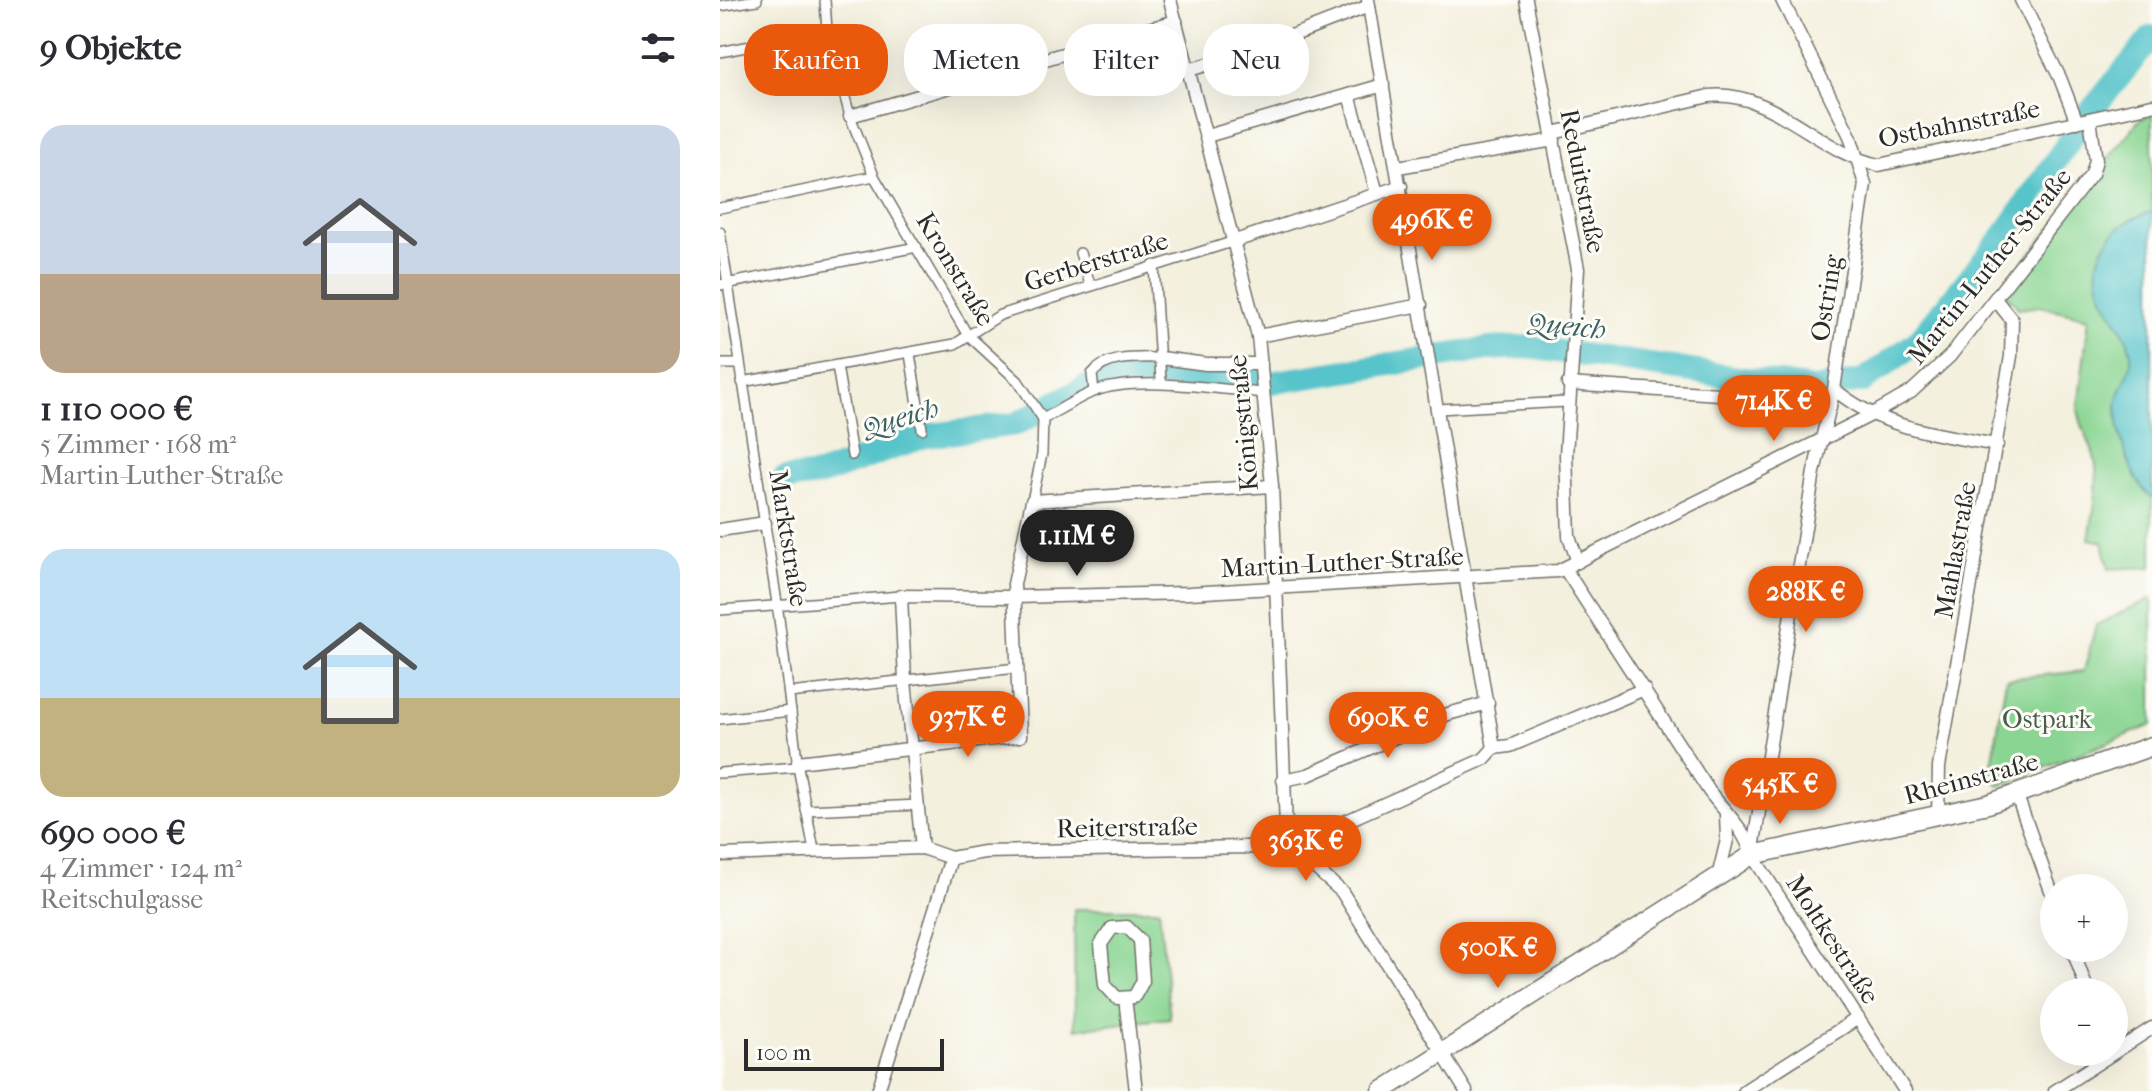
<!DOCTYPE html>
<html lang="de">
<meta charset="utf-8">
<style>
:root{--surface:#fff;--page:#f7f7f7;--text:#2b2b33;--muted:#7c7c81;--accent:#ea580c}
body{margin:0;font-family:"IM FELL French Canon",serif;background:var(--page);color:var(--text);height:100vh;display:flex;flex-direction:column;font-size:30px;white-space:nowrap}
*{box-sizing:border-box;margin:0}
p{font-size:26px;color:var(--muted)}
.icon{flex:none;width:44px;height:44px;fill:none;stroke:currentColor;stroke-width:2;stroke-linecap:round;stroke-linejoin:round}
.map{position:relative;flex:1;overflow:hidden}
.sheet{display:flex;flex-direction:column;background:var(--surface);width:720px}
.sheet>*{flex:none}
.banner{position:absolute;left:24px;top:24px;width:760px;height:72px;display:flex;gap:16px}
.controls{position:absolute;left:1320px;top:874px;display:grid;gap:16px}
.controls a{display:grid;place-items:center;width:88px;height:88px;border-radius:50%;background:var(--surface);box-shadow:0 8px 32px #0002;font-size:40px}
.scale{position:absolute;left:24px;bottom:20px;width:200px;box-sizing:border-box;padding-left:8px;border:4px solid #2b2b2b;border-top:0;font-size:22px;line-height:28px;white-space:nowrap;color:#2b2b2b;-webkit-text-stroke:6px #fdfcf7;paint-order:stroke}
.price{position:absolute;translate:-50% -68px;padding:0 18px;border-radius:28px;background:var(--accent);color:#fff;font-size:26px;line-height:52px;filter:drop-shadow(0 2px 4px #0008)}
.price::after{content:'';position:absolute;left:50%;top:48px;width:24px;height:18px;margin-left:-12px;background:inherit;clip-path:polygon(0 0,100% 0,50% 100%)}
.price.current{background:#222;color:#fff}
ul{padding:0;list-style:none}
li{display:grid;align-content:center;gap:16px;height:424px;padding:0 40px}
li span{display:grid;place-items:center;height:248px;border-radius:24px;color:#555}
li>.icon{margin-inline-start:auto}
span .icon{width:144px;height:144px;fill:#fffc;stroke-width:1}
li b{font-size:34px}
h2{display:flex;justify-content:space-between;align-items:center;height:96px;padding:0 40px;font-size:34px}
.pill{padding:0 28px;border-radius:32px;background:var(--surface);box-shadow:0 8px 32px #0002;font-size:28px;line-height:72px}
.pill.current{background:var(--accent);color:#fff}
main{display:flex;flex:1;min-height:0}
.map>svg:first-child{display:block}
.green{fill:#8ad593;stroke:#5a805f;stroke-width:2}
.water{fill:#56c4ca;stroke:#40787a;stroke-width:2}
.lines{fill:none;stroke-linecap:round;stroke-linejoin:round}
.river{stroke:#56c4ca;stroke-width:24}
.pedestrian-casing{stroke:#71706a;stroke-width:12}
.minor-casing{stroke:#71706a;stroke-width:15}
.secondary-casing{stroke:#71706a;stroke-width:21}
.pedestrian{stroke:#fff;stroke-width:9}
.minor{stroke:#fff;stroke-width:12}
.secondary{stroke:#fff;stroke-width:18}
.labels{text-anchor:middle;stroke-width:6;stroke-linejoin:round;paint-order:stroke}
.street-label{font-size:26px;fill:#2b2b2b;stroke:#fdfcf7}
.park-label{font-size:26px;fill:#485e4a;stroke:#fdfcf7}
.water-label{font-size:28px;font-style:italic;fill:#3a6163;stroke:#fdfcf7}
</style>
<main>
<section class="sheet">
<h2>9 Objekte<svg class="icon" aria-label="filters" viewBox="0 0 24 24"><path d="M4 7h16M4 17h16"/><circle cx="9" cy="7" r="2"/><circle cx="15" cy="17" r="2"/></svg></h2>
<ul>
<li><span style="background:linear-gradient(#c9d6e8 60%,#b9a48a 0)"><svg class="icon" aria-label="home" viewBox="0 0 24 24"><path d="M3 11l9-7 9 7M6 9v11h12V9"/></svg></span><div><b>1 110 000 €</b><p>5 Zimmer · 168 m²</p><p>Martin-Luther-Straße</p></div></li>
<li><span style="background:linear-gradient(#bfe0f5 60%,#c2b280 0)"><svg class="icon" aria-label="home" viewBox="0 0 24 24"><path d="M3 11l9-7 9 7M6 9v11h12V9"/></svg></span><div><b>690 000 €</b><p>4 Zimmer · 124 m²</p><p>Reitschulgasse</p></div></li>
</ul>
</section>
<div class="map">
<svg width="1432" height="1091" viewBox="0 0 1432 1091">
<rect width="100%" height="100%" fill="#fdfcf7"/>
<filter id="ink" filterUnits="userSpaceOnUse"><feTurbulence type="fractalNoise" baseFrequency=".0125" numOctaves="2"/><feDisplacementMap in="SourceGraphic" scale="16" xChannelSelector="R" yChannelSelector="G"/><feConvolveMatrix kernelMatrix="1 2 1 2 8 2 1 2 1" color-interpolation-filters="sRGB"/></filter>
<filter id="wash" filterUnits="userSpaceOnUse"><feTurbulence type="fractalNoise" baseFrequency=".006" numOctaves="4" result="noise"/><feDisplacementMap in="SourceGraphic" scale="32" xChannelSelector="R" yChannelSelector="G"/><feGaussianBlur stdDeviation="1.8" result="paint"/><feColorMatrix in="noise" values="0 0 0 0 0 0 0 0 0 0 0 0 0 0 0 0 0 1.4 0 .05"/><feComposite in="paint" operator="in"/></filter>
<g filter="url(#wash)">
<rect width="100%" height="100%" fill="#f4f0de"/>
<g class="green">
<path d="M1432,114V567L1389,569L1383,542L1369,539C1373,513 1381,482 1374,456C1369,438 1359,425 1358,407L1369,318L1320,306L1299,309L1282,289L1420,119Z"/>
<polygon points="1432,598 1432,725 1279,786 1270,777 1286,679 1364,671 1376,625"/>
<polygon points="354,909 439,909 450,1018 355,1029"/>
</g>
<path class="water" d="M1432,212V497C1412,485 1397,432 1397,409C1396,390 1413,374 1411,356C1409,333 1390,314 1382,294C1366,255 1395,220 1432,212Z"/>
<g class="lines">
<polyline class="river" points="64,479 99,475 205,436 296,424 373,383 410,375 555,382 768,349 808,347 1094,389 1143,381 1197,342 1283,237 1366,117 1432,37"/>
</g>
</g>
<g filter="url(#ink)">
<g class="lines">
<g class="pedestrian-casing">
<g id="pedestrian">
<polyline points="105,0 107,31 130,116 154,176 247,334 298,381 323,419 322,454 312,501"/>
<polyline points="0,6 37,0"/>
<polyline points="0,52 107,31"/>
<polyline points="0,208 154,176"/>
<polyline points="0,232 57,603 78,767 94,850"/>
<polyline points="360,253 370,284"/>
<polyline points="434,265 441,381"/>
<polyline points="0,285 197,247"/>
<polyline points="190,354 202,429"/>
<polyline points="0,364 20,364"/>
<polyline points="117,366 132,455"/>
<polyline points="22,382 235,344 280,315 515,241"/>
<path d="M374,392L372,374C387,355 418,358 441,358"/>
<polyline points="718,409 847,402"/>
<path d="M323,419C339,410 356,399 373,392C415,375 498,389 543,393"/>
<polyline points="0,610 181,596"/>
<polyline points="69,693 297,668"/>
<polyline points="0,719 71,711"/>
<polyline points="0,773 78,767"/>
<polyline points="86,810 199,805"/>
</g>
</g>
<g class="minor-casing">
<g id="minor">
<polyline points="450,0 538,336 552,486 566,827 576,851 622,892 746,1091"/>
<polyline points="648,0 774,748"/>
<polyline points="806,0 858,269 846,455 849,536 858,562"/>
<polyline points="1301,0 1340,78 1357,122"/>
<polyline points="469,70 535,50 649,6"/>
<polyline points="629,95 657,193"/>
<polyline points="130,116 456,21"/>
<path d="M833,133L989,96C1055,90 1098,153 1159,165L1432,105"/>
<polyline points="487,136 663,85"/>
<polyline points="678,167 834,140"/>
<polyline points="515,241 681,186"/>
<polyline points="538,336 701,305"/>
<polyline points="441,358 486,364 541,364"/>
<polyline points="848,384 999,394 1110,408"/>
<path d="M1114,389C1161,429 1218,434 1277,445"/>
<polyline points="0,530 45,523"/>
<path d="M845,569L989,791C1006,814 1023,826 1032,855L1185,1091"/>
<polyline points="78,762 300,736 294,584 312,501 552,486"/>
<polyline points="563,780 588,775 728,714 768,703"/>
<polyline points="1297,796 1334,899"/>
<polyline points="1218,816 1219,767 1291,356 1292,320 1275,299"/>
<polyline points="202,848 185,681 181,596 293,597 469,593 838,571 1151,415 1191,392 1230,356 1372,174 1376,160 1370,119"/>
<polyline points="0,855 202,848 231,858 264,852 527,847 576,851 611,828 764,759 774,748 790,746 924,689"/>
<polyline points="1032,855 1094,472 1114,389 1145,184 1130,136 1062,0"/>
<polyline points="999,873 1007,840 1006,814"/>
<polygon points="407,927 420,940 423,981 414,997 397,998 385,985 381,944 392,928"/>
<polyline points="1352,948 1368,992"/>
<polyline points="405,998 416,1091"/>
<polyline points="158,1091 231,858"/>
<polyline points="1024,1091 1138,1018"/>
<polyline points="1335,1091 1432,1028"/>
</g>
</g>
<g class="secondary-casing">
<polyline id="secondary" points="662,1091 1032,855 1268,804 1432,746"/>
</g>
<use href="#pedestrian" class="pedestrian"/>
<use href="#minor" class="minor"/>
<use href="#secondary" class="secondary"/>
</g>
</g>
<g class="labels">
<g class="street-label">
<text transform="translate(1239 123) rotate(-11)" y="9">Ostbahnstraße</text>
<text transform="translate(863 181) rotate(79)" y="9">Reduitstraße</text>
<text transform="translate(376 261) rotate(-17)" y="9">Gerberstraße</text>
<text transform="translate(1269 266) rotate(-51)" y="9">Martin-Luther-Straße</text>
<text transform="translate(236 269) rotate(59)" y="9">Kronstraße</text>
<text transform="translate(1106 298) rotate(-81)" y="9">Ostring</text>
<text transform="translate(523 423) rotate(-95)" y="9">Königstraße</text>
<text transform="translate(69 538) rotate(81)" y="9">Marktstraße</text>
<text transform="translate(1235 550) rotate(-80)" y="9">Mahlastraße</text>
<text transform="translate(622 562) rotate(-3)" y="9">Martin-Luther-Straße</text>
<text transform="translate(1251 778) rotate(-15)" y="9">Rheinstraße</text>
<text transform="translate(407 827) rotate(-1)" y="9">Reiterstraße</text>
<text transform="translate(1113 939) rotate(57)" y="9">Moltkestraße</text>
</g>
<g class="park-label">
<text x="1327" y="728">Ostpark</text>
</g>
<g class="water-label">
<text transform="translate(847 325) rotate(6)" y="10">Queich</text>
<text transform="translate(180 417) rotate(-16)" y="10">Queich</text>
</g>
</g>
</svg>
<div class="controls">
<a>+</a>
<a>−</a>
</div>
<div class="scale">100 m</div>
<b class="price" style="left:712px;top:262px">496K €</b>
<b class="price" style="left:1054px;top:443px">714K €</b>
<b class="price current" style="left:357px;top:578px">1.11M €</b>
<b class="price" style="left:1086px;top:634px">288K €</b>
<b class="price" style="left:248px;top:759px">937K €</b>
<b class="price" style="left:668px;top:760px">690K €</b>
<b class="price" style="left:1060px;top:826px">545K €</b>
<b class="price" style="left:586px;top:883px">363K €</b>
<b class="price" style="left:778px;top:990px">500K €</b>
<div class="banner">
<a class="pill current">Kaufen</a>
<a class="pill">Mieten</a>
<a class="pill">Filter</a>
<a class="pill">Neu</a>
</div>
</div>
</main>
